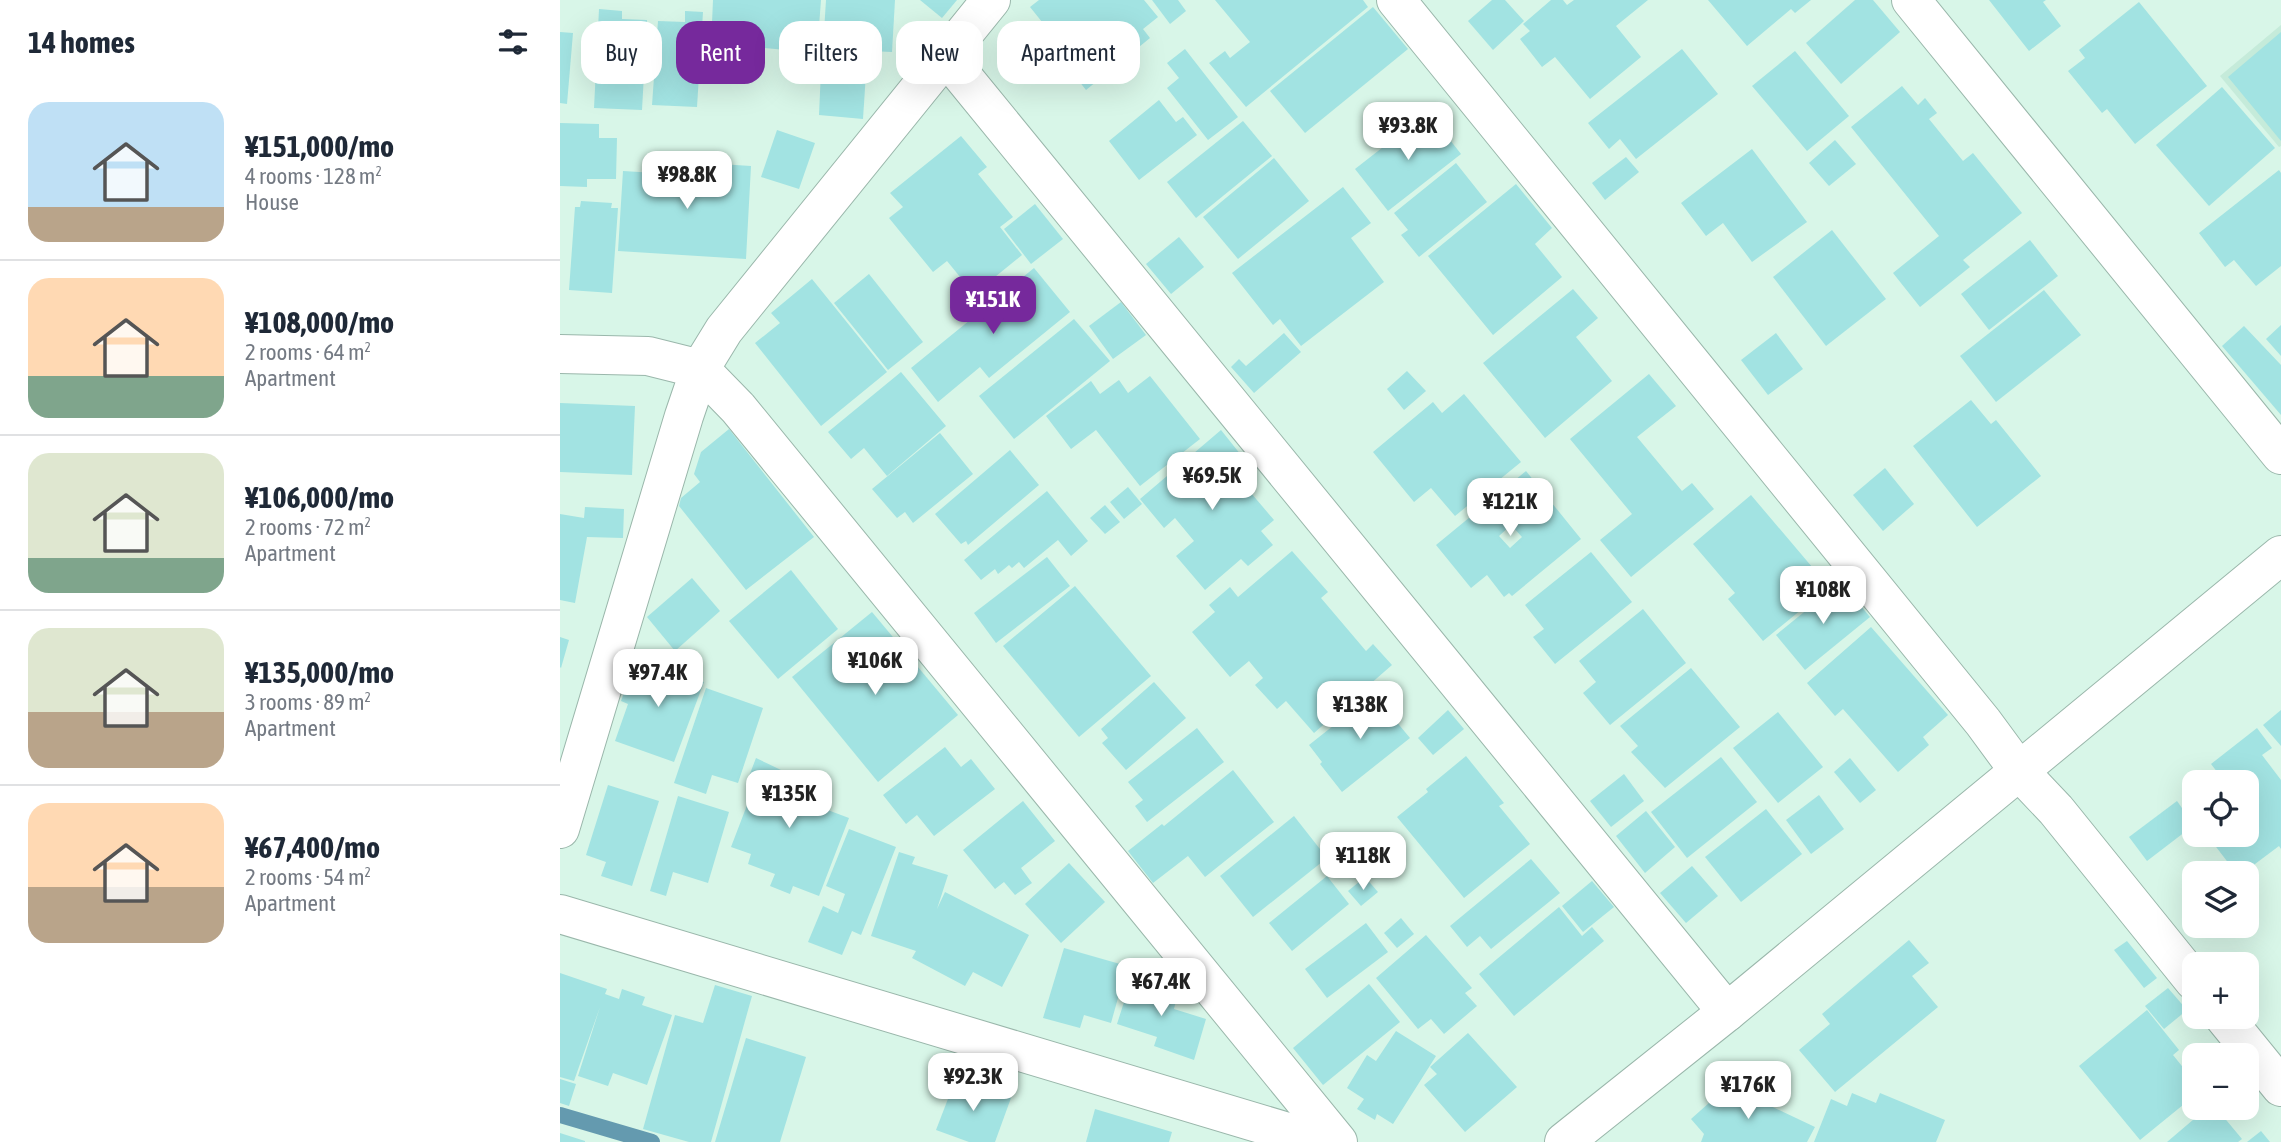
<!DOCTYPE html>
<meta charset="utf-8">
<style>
:root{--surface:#fff;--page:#f6f6f7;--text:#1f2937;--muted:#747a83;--line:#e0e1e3;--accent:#76299c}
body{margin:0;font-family:"Asap Condensed",sans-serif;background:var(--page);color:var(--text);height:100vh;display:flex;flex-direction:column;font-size:26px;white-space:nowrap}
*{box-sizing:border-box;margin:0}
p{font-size:23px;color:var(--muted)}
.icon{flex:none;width:38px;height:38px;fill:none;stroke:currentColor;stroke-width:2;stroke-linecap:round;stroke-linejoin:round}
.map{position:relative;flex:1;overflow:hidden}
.side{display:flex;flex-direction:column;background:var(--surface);width:560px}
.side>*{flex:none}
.banner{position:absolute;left:21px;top:21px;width:665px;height:63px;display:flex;gap:14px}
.tools{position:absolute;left:1622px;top:770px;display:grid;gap:14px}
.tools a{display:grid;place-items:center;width:77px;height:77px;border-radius:14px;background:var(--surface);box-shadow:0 7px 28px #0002;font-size:35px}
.price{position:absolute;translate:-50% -60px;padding:0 16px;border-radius:14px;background:#fff;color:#222;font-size:23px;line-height:46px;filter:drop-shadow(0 2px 4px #0008)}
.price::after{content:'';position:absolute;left:50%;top:42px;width:21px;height:16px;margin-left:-10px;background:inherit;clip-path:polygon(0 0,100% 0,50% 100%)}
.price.selected{background:var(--accent);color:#fff}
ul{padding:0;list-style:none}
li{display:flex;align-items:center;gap:21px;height:175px;padding:0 28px}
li+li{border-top:2px solid var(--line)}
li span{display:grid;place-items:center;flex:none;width:196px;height:140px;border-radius:21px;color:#555}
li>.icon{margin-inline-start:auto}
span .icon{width:84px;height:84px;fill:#fffc;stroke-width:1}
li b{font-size:30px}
h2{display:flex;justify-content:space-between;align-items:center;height:84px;padding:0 28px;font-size:30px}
.chip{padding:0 24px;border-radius:21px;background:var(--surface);box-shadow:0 7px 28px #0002;font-size:24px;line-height:63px}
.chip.selected{background:var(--accent);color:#fff}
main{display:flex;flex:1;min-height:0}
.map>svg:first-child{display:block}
.built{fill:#c5ebda}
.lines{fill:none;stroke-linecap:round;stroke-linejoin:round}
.stream{stroke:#649aaf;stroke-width:16}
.building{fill:#a2e3e2;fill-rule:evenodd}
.street-casing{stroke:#9ab7ab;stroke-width:40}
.secondary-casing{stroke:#9ab7ab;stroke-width:40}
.street{stroke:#fff;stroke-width:38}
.secondary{stroke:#fff;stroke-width:38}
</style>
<main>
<section class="side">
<h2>14 homes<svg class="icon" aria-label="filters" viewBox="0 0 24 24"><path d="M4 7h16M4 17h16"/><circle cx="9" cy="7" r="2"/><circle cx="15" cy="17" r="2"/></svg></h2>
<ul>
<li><span style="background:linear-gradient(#bfe0f5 75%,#b9a48a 0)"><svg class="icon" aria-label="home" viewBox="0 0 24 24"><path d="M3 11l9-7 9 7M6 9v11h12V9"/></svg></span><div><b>¥151,000/mo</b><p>4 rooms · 128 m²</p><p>House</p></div></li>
<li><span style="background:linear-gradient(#ffd9b3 70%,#7fa58c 0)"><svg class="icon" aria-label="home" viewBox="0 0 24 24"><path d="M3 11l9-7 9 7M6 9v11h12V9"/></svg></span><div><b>¥108,000/mo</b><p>2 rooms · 64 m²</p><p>Apartment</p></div></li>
<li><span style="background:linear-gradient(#dfe7d0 75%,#7fa58c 0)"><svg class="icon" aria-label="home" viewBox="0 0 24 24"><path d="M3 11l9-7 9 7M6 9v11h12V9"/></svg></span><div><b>¥106,000/mo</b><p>2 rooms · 72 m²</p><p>Apartment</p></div></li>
<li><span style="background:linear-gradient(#dfe7d0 60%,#b9a48a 0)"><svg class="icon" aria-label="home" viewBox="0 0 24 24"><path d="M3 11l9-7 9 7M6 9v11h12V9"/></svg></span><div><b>¥135,000/mo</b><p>3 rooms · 89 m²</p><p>Apartment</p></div></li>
<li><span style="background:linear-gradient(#ffd9b3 60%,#b9a48a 0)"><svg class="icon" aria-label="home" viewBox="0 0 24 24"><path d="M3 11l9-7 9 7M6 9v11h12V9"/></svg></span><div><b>¥67,400/mo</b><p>2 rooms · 54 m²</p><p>Apartment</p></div></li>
</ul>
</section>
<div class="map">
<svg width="1721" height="1142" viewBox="0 0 1721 1142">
<rect width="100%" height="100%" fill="#d8f6e8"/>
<polygon class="built" points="1721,25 1721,146 1719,147 1660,76"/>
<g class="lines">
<polyline class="stream" points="0,1115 92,1142"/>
</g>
<g class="building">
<polygon points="153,0 261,0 257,53 195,47 196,27 152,23"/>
<polygon points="266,0 335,0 332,52 263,49"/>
<polygon points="360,0 397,0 382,18"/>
<polygon points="479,0 584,0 598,17 583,29 590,38 526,90 497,53 503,48 470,7"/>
<polygon points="592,0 618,0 626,11 610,24"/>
<polygon points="655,0 803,0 808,7 686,107 649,63 665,51 670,58 690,42"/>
<polygon points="932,0 945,0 964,21 933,50 908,21"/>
<polygon points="991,0 1003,0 1007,5 1014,0 1088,0 1056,26 1081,57 1030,99 995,57 982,67 960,39 970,31 963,24"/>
<polygon points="1148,0 1251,0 1235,13 1231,9 1187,46"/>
<polygon points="1295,0 1313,0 1340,32 1281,84 1246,43"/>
<polygon points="1429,0 1486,0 1483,2 1501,26 1469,51"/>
<polygon points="1579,2 1647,86 1575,144 1547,109 1542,113 1508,71 1525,58 1519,50"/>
<polygon points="813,7 848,49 745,133 710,91"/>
<polygon points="39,9 62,11 62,19 87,20 82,110 34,108"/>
<polygon points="125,11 143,12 137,107 92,105 98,21 125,22"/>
<polygon points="0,32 13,33 7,104 0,103"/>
<polygon points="1721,32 1721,141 1668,77"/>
<polygon points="625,49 678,117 648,140 607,88 619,78 607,63"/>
<polygon points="1122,49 1158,94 1076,159 1060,139 1049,149 1028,123"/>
<polygon points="1235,51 1289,116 1247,151 1192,86"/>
<polygon points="261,70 306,73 303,119 259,115"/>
<polygon points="1342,86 1358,105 1365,98 1377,113 1369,119 1403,161 1413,153 1462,213 1403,260 1410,267 1360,307 1333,273 1379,236 1291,127"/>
<polygon points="1662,87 1715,148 1649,206 1596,145"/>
<polygon points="599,100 616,122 623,117 637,135 579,180 549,141"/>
<polygon points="868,112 901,154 828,211 795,169"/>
<polygon points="683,121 712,156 636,218 607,182"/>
<polygon points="0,123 39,124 39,138 57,138 56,179 27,179 27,187 0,186"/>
<polygon points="217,130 255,143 239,189 201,177"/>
<polygon points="401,136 427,167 418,174 453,217 440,227 462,255 414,294 387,261 373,272 329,218 343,207 330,193"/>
<polygon points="1275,140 1296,164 1269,186 1249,163"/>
<polygon points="1192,149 1247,222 1192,262 1163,223 1146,236 1121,203"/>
<polygon points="1066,157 1079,172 1045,200 1032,183"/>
<polygon points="714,158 749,201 678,259 643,217"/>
<polygon points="113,161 191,166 186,259 58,251 63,171 112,174"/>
<polygon points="896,163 927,202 859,257 841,235 848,230 834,213"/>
<polygon points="1719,170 1721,173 1721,266 1696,286 1674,260 1665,267 1639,233"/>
<polygon points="956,184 992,228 975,244 1002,277 933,335 868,256"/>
<polygon points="783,187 811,223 791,238 824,282 741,346 720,319 713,325 672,273"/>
<polygon points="21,201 52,203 51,208 58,208 52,293 9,290 15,207 20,207"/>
<polygon points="475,204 503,239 471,264 444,229"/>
<polygon points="1272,230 1326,299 1266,346 1213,277"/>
<polygon points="619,237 644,267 611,294 586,264"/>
<polygon points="1470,240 1498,276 1429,330 1401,294"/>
<polygon points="474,268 510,312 429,378 420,367 378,402 351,368"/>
<polygon points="309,274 363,342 328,370 274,303"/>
<polygon points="252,279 327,372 261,426 195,343 220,323 211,313"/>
<polygon points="1013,289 1038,318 1016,337 1052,381 985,438 923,363"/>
<polygon points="1484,290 1521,335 1436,402 1400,356"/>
<polygon points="561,302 586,335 553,359 529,326"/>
<polygon points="514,319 550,361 454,439 419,396"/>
<polygon points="1721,325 1721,356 1706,339"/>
<polygon points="1684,326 1721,365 1721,415 1662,346"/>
<polygon points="724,333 741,352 694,393 671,367 679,359 686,366"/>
<polygon points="1216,333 1243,369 1208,395 1181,360"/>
<polygon points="847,371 866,391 844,410 827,389"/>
<polygon points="341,372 386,426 327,476 304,448 291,459 268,432"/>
<polygon points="1089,374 1116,406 1077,437 1122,491 1132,483 1154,509 1071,577 1040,540 1072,514 1010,439"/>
<polygon points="590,376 640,439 580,486 536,430 511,449 486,416 531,381 540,394 559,380 568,393"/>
<polygon points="904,394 961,462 895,516 871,488 854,502 813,452 873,402 882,413"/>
<polygon points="1411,400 1431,424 1436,420 1481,476 1417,527 1353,446"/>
<polygon points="0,403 75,406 72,475 0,472"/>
<polygon points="169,429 254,537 186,590 119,506 121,498 140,482 134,474 141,452"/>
<polygon points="661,430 681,455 668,466 714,520 701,531 713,545 688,566 681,559 645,590 616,556 634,541 615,518 604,528 580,499"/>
<polygon points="380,433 413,474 353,523 345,512 337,518 312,489"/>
<polygon points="450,450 479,485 408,545 406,541 401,544 375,514"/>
<polygon points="1325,468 1354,504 1323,531 1293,495"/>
<path d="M966,471L1021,539L952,596L949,593L944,597L927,575L911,588L876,545ZM951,525L962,537L950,548L939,536Z"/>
<polygon points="568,487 582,504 564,519 550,502"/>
<polygon points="487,491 528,541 511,556 498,540 464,568 459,562 452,568 449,565 438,574 435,569 421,580 404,560"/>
<polygon points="1191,495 1269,587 1203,641 1168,599 1175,593 1133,544"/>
<polygon points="545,505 560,522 545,534 530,518"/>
<polygon points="25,507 64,509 63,538 27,537 15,603 0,600 0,514 24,518"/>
<polygon points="732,551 768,592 761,598 806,651 813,644 832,665 754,733 726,701 717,709 695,685 703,678 689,661 670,677 632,632 655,612 649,605 670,587 678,597"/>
<polygon points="1031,552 1072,602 995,664 973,637 984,629 965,605"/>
<polygon points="487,557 510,586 436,643 414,613"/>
<polygon points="231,570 278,629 218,679 169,621"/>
<polygon points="132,578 160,611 115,651 87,617"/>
<polygon points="1281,582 1310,617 1245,670 1216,635"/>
<polygon points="515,586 591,676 519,737 443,646"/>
<polygon points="1083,609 1126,663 1050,725 1023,693 1036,682 1019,661"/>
<polygon points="312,612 398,715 318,782 232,677"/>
<polygon points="1311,627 1388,715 1363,737 1369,745 1338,772 1283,709 1275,716 1247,683"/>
<polygon points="0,637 9,640 1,668 0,667"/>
<polygon points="77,657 144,682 114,762 55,741 68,704 61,701"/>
<polygon points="1131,668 1180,727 1105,788 1071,752 1078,746 1060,726"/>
<polygon points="594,682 626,718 566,770 542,743 548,738 541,729"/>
<polygon points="146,688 203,708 178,783 152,775 146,794 114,783"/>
<polygon points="821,688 838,708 830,714 850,738 782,792 760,764 762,762 749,745"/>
<polygon points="888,710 904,729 873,755 858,738"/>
<polygon points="1721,710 1721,746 1703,725"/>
<polygon points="1218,712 1263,767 1218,803 1173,748"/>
<polygon points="637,728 664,762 587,822 575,806 583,800 568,782"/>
<polygon points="1697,728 1712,748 1702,755 1721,780 1721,849 1719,846 1683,873 1676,873 1647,835 1687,835 1687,782 1665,782 1651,764"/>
<polygon points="385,747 401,767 411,759 435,789 374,836 357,815 346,824 323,795"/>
<polygon points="906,756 944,803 939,806 970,844 904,898 837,817 868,792 866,789"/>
<polygon points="1161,757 1197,802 1127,858 1091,812"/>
<polygon points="196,758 271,794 265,809 289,818 259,896 233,886 230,894 210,886 215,874 188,864 191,854 171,847 194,787 186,784"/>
<polygon points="1290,758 1316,790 1300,803 1274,772"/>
<polygon points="673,770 714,822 645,877 628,856 593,883 568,851 602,824 604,826"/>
<polygon points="1064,774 1084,801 1051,827 1030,801"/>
<polygon points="48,785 99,801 72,886 41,876 46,862 26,855"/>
<polygon points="1259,795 1284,829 1251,854 1226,820"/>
<polygon points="118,796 169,812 148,883 113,872 106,896 90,891"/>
<polygon points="463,801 495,841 461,868 472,883 455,895 444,882 435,889 403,850"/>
<polygon points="1617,801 1634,825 1587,861 1569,837"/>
<polygon points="1206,809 1242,854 1181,902 1145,857"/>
<polygon points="1086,811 1115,847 1085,873 1056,836"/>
<polygon points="734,816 767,858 693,917 660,876"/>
<polygon points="289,829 336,847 301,935 292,931 282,955 248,942 263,906 278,913 285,894 266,886"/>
<polygon points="339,852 355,857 352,864 388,875 377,909 385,892 469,935 442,987 413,972 405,986 352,958 356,951 311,936"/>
<polygon points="971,859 1000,893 931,949 920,936 907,947 890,926"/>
<polygon points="509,863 545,902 501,943 465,904"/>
<polygon points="1132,866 1158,896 1126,923 1100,893"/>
<polygon points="767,876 789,904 732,951 709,923"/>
<polygon points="805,877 818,892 801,906 788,891"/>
<polygon points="1032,881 1054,907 1023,932 1002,906"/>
<polygon points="999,907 1022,936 1032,927 1044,941 954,1016 919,974"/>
<polygon points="841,918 854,934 837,948 824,933"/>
<polygon points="806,923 828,952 767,998 745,969"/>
<polygon points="866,935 912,988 905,993 917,1006 884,1034 871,1019 858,1029 816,978"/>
<polygon points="1349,940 1369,963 1352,976 1378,1007 1275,1092 1239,1050 1270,1024 1262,1014"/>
<polygon points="1567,941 1597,978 1584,988 1554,950"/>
<polygon points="504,948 567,966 551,1023 524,1015 520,1028 483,1018"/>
<polygon points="0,973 47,989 45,994 59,999 62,989 85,997 82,1005 112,1015 87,1085 53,1073 48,1086 18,1076 40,1007 14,1081 0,1077"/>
<polygon points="572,977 618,992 614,1009 646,1019 634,1060 594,1046 597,1037 557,1024"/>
<polygon points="809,984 840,1022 763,1085 733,1048"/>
<polygon points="155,985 192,996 151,1142 129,1142 83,1129 115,1015 143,1023"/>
<polygon points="1608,988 1627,1010 1604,1029 1585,1006"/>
<polygon points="1587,1010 1619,1050 1613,1055 1634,1081 1634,1096 1580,1140 1519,1066"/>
<polygon points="836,1031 876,1056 833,1124 817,1114 815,1120 797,1109 804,1099 787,1088 807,1055 816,1061"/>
<polygon points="908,1033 957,1087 905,1132 864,1085 877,1074 870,1067"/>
<polygon points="186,1038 246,1057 220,1142 155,1142"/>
<polygon points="396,1078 451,1098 435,1142 409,1142 376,1130"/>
<polygon points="0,1079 16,1084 9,1106 0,1103"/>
<polygon points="1168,1086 1255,1127 1247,1142 1141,1142 1144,1134 1131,1119"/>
<polygon points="1292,1093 1316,1103 1320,1093 1385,1120 1376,1142 1254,1142 1271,1099 1287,1106"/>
<polygon points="1647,1108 1671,1108 1662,1115 1682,1139 1678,1142 1607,1142"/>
<polygon points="535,1109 612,1132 609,1142 526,1142"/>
<polygon points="1701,1131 1710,1142 1687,1142"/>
<polygon points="0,1133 25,1141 25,1142 0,1142"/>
</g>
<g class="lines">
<g class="street-casing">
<g id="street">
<polyline points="836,0 1423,722 1459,771 1496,810 1634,981"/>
<polyline points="1351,0 1721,455"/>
<polyline points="386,56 1167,1012"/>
<polyline points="0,354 88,356 140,369 178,408 778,1142"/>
<polyline points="0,829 124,416 140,369 164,330 431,0"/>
<polyline points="0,914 761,1142"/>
<polyline points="1664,1017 1721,1087"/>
</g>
</g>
<g class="secondary-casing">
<polyline id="secondary" points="1004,1142 1167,1012 1721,555"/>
</g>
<use href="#street" class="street"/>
<use href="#secondary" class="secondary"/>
</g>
</svg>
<div class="tools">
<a><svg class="icon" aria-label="locate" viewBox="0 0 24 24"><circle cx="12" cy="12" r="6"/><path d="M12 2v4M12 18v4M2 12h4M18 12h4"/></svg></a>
<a><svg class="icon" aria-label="layers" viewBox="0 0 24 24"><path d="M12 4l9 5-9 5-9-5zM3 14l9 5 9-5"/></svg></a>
<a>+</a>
<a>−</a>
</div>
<b class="price" style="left:848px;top:162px">¥93.8K</b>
<b class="price" style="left:127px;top:211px">¥98.8K</b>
<b class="price selected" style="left:433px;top:336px">¥151K</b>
<b class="price" style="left:652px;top:512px">¥69.5K</b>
<b class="price" style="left:950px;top:538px">¥121K</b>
<b class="price" style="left:1263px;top:626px">¥108K</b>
<b class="price" style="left:315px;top:697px">¥106K</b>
<b class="price" style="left:98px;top:709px">¥97.4K</b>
<b class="price" style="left:800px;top:741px">¥138K</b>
<b class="price" style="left:229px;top:830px">¥135K</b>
<b class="price" style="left:803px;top:892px">¥118K</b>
<b class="price" style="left:601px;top:1018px">¥67.4K</b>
<b class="price" style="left:413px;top:1113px">¥92.3K</b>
<b class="price" style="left:1188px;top:1121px">¥176K</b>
<div class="banner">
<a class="chip">Buy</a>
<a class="chip selected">Rent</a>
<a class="chip">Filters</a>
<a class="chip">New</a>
<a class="chip">Apartment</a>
</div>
</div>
</main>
